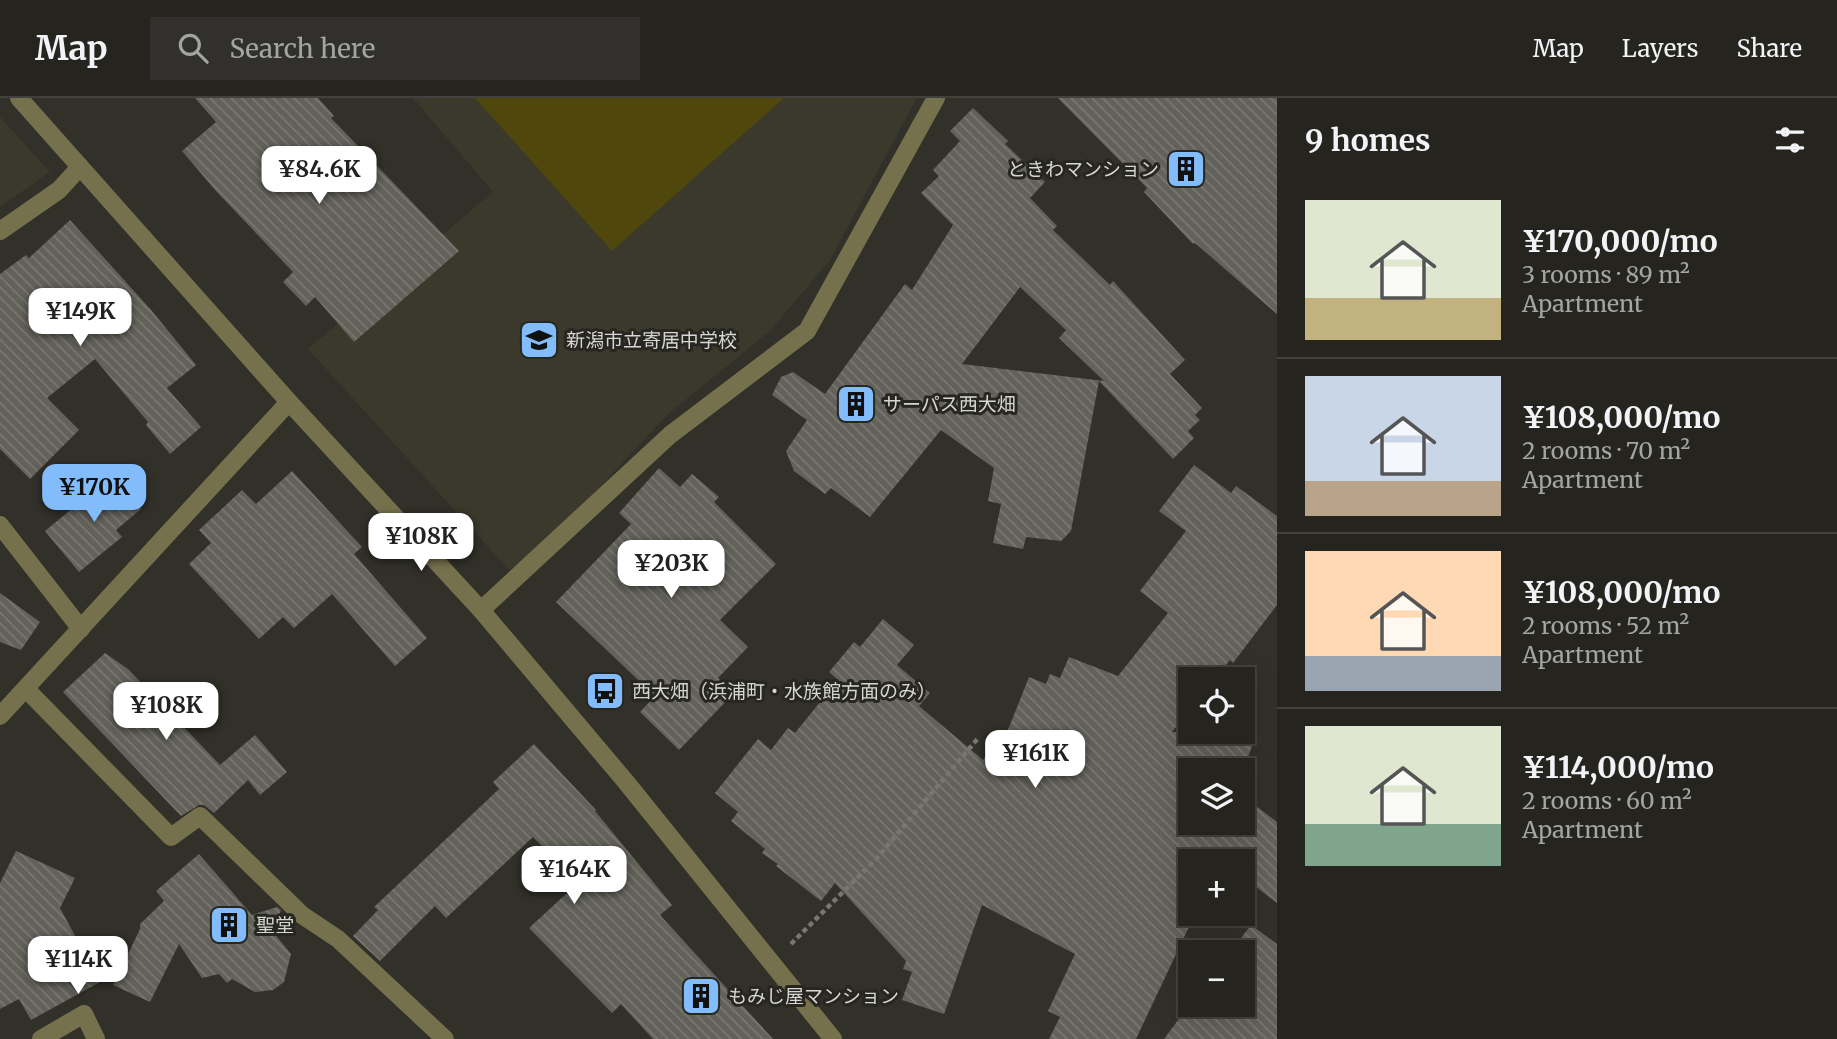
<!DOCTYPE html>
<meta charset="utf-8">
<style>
:root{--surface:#25241f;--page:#31302c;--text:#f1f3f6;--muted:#a3a4a4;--line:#42413d;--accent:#83bcfb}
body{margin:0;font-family:Merriweather,"Noto Sans JP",serif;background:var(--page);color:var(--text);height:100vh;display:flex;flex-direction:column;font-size:26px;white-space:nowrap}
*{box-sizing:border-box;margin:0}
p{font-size:23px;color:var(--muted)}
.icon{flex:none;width:38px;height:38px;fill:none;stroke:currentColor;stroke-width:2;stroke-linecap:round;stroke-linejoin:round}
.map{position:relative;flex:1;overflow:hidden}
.sheet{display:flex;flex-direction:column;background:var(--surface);width:560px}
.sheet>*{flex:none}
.buttons{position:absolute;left:1178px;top:569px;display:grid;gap:14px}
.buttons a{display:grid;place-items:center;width:77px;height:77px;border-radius:0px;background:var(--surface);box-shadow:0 7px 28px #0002,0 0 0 2px var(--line);font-size:35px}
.price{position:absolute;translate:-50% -60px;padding:0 16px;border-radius:14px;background:#fff;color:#222;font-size:23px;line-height:46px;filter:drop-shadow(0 2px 4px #0008)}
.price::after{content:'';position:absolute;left:50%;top:42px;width:21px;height:16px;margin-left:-10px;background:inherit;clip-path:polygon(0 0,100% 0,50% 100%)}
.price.on{background:var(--accent);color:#111}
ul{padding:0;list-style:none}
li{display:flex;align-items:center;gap:21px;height:175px;padding:0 28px}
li+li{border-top:2px solid var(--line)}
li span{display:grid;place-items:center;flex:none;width:196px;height:140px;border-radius:0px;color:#555}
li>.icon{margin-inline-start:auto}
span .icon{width:84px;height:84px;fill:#fffc;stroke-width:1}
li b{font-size:30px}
h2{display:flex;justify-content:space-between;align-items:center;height:84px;padding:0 28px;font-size:30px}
header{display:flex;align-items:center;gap:42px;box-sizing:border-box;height:98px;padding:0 35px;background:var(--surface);border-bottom:2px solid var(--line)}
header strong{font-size:33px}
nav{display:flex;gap:38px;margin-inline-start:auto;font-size:24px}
.search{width:490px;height:63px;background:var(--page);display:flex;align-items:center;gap:18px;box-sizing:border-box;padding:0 24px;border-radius:0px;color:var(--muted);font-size:26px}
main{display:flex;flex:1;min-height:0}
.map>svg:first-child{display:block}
.built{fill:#3b392c}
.green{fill:#4f470b}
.building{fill:url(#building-back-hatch);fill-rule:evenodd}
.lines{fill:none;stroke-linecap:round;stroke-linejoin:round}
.path{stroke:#777670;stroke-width:4.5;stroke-dasharray:5 3.5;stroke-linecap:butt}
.minor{stroke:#76714d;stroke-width:18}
.labels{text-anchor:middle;stroke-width:6;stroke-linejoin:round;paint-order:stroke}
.poi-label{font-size:19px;fill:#d6d6d2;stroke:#272620;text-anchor:start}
</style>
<header>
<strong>Map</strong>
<div class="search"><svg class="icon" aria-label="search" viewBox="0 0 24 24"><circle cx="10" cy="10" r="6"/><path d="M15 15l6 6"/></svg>Search here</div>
<nav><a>Map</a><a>Layers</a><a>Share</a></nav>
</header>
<main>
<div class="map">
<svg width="1277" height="941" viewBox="0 0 1277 941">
<defs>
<pattern id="building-back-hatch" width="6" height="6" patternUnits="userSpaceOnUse" patternTransform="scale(1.75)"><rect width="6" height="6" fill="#62615a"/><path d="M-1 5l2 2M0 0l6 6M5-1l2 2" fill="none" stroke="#787771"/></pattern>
</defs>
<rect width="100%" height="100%" fill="#313029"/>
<g class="built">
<polygon points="413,0 917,0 830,162 771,232 667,317 526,468 508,471 308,251 493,94"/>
<polygon points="0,19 50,74 0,109"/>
</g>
<polygon class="green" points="475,0 784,0 612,153"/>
<g class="building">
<polygon points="195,0 318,0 334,18 331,20 459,153 354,244 315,199 306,208 283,184 293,174 216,93 182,53 216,24"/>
<polygon points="1058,0 1277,0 1277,216 1195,145 1193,146 1144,94 1147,90"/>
<path d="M973,10L1008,43L1005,46L1045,84L1030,100L1057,128L1053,132L1110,187L1113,183L1185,262L1170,276L1202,310L1195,317L1200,322L1188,333L1194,340L1173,361L1099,283L1071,433L1061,443L1026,439L1023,451L993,445L1001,406L988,403L994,370L941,332L870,419L831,390L825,396L794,373L786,353L807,322L772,297L781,279L793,274L825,296L905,186L912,192L953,127L921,95L939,78L933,72L960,43L950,33ZM1020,189L1066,232L1059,240L1104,283L962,266Z"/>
<polygon points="70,122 152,213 196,267 167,290 201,329 170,356 146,327 148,324 95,261 47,300 79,332 30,381 0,351 0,176 26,157 29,160"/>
<polygon points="1194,367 1231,395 1236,388 1277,418 1277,507 1233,565 1230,562 1214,581 1190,581 1190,611 1172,634 1229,634 1254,643 1243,672 1190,672 1190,724 1242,724 1242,697 1277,724 1277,805 1242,778 1242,763 1190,763 1190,816 1195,816 1136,941 1049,941 1060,919 1048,913 1075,856 982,807 944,916 902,902 912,874 903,871 906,863 835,785 821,803 776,768 778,766 762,755 765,751 731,723 738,714 715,695 758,641 771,652 788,630 795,635 838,582 829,574 854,544 860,549 883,521 914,547 897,567 930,595 919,608 983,662 993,647 1000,652 1029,579 1046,586 1050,576 1060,580 1069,559 1118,578 1168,515 1140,493 1186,433 1159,413"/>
<polygon points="659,370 680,389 692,376 719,399 714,404 776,466 720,522 748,549 718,580 734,595 679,652 640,614 655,598 556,504 631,426 619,415"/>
<polygon points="292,373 362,449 354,456 427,540 395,568 332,496 294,530 283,519 259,541 189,466 211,445 199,432 242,392 256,406"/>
<polygon points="113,377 141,411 116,432 122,439 79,474 45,433"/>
<polygon points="0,495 40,524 21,552 0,544"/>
<polygon points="105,555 128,571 220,667 255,637 287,674 260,697 248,682 214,715 204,707 199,707 181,718 63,594"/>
<polygon points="534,646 596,712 595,713 672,807 660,817 773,941 653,941 621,906 612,915 529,830 578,785 533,739 446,820 435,808 380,863 353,838 378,812 374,809 499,691 493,684"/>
<polygon points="16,753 75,780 60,810 100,884 31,922 19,901 0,911 0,785"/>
<polygon points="199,756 252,817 277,809 281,812 273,834 291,856 284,884 273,892 255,894 232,881 227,885 219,876 202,880 179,846 150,904 113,887 140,831 140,826 164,803 156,793"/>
<polygon points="1251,827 1277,846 1277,941 1164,941 1190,906 1242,906 1242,854 1230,854"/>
</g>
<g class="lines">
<polyline class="path" points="791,846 876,761 979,639"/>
<g class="minor">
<polyline points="19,0 289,304 481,512 626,684 833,941"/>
<polyline points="0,133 59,92 80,69"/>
<polyline points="0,427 81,531"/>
<polyline points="481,512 670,337 807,233 936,0"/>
<polyline points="26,591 171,739 200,718 302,817 338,841 445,941"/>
<polyline points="0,618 289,304"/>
<polyline points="41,941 84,916 96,941"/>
</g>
</g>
<defs>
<g id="building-square" transform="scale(2.0125)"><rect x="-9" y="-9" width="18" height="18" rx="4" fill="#83bcfb" stroke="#272620"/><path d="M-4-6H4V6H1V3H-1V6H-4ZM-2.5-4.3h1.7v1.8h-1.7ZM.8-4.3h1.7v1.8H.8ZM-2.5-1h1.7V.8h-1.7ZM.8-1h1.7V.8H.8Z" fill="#111"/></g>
<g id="school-square" transform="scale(2.0125)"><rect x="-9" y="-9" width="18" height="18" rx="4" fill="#83bcfb" stroke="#272620"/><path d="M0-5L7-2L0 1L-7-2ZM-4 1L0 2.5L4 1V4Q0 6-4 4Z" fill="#111"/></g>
<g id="bus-square" transform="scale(2.0125)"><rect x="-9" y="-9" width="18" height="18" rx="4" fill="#83bcfb" stroke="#272620"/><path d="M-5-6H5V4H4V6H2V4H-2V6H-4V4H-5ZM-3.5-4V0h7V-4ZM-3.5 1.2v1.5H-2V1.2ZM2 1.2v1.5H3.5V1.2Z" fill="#111"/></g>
</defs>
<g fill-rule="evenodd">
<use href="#building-square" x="1186" y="71"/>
<use href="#school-square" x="539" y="242"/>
<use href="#building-square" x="856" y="306"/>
<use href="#bus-square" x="605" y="593"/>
<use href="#building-square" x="229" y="827"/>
<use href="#building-square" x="701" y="898"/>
</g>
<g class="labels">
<g class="poi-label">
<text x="1159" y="78" text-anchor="end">ときわマンション</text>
<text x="566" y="249">新潟市立寄居中学校</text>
<text x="883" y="313">サーパス西大畑</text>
<text x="632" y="600">西大畑（浜浦町・水族館方面のみ）</text>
<text x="256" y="834">聖堂</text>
<text x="728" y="905">もみじ屋マンション</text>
</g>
</g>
</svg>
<div class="buttons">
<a><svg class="icon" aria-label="locate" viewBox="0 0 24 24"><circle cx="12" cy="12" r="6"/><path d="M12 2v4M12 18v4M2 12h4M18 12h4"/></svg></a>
<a><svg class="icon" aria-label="layers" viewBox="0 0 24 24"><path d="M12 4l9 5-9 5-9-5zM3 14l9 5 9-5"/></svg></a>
<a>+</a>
<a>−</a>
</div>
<b class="price" style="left:319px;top:108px">¥84.6K</b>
<b class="price" style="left:80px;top:250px">¥149K</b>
<b class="price on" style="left:94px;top:426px">¥170K</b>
<b class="price" style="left:421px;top:475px">¥108K</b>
<b class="price" style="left:671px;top:502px">¥203K</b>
<b class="price" style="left:166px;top:644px">¥108K</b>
<b class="price" style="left:1035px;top:692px">¥161K</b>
<b class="price" style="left:574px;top:808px">¥164K</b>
<b class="price" style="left:78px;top:898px">¥114K</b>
</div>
<section class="sheet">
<h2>9 homes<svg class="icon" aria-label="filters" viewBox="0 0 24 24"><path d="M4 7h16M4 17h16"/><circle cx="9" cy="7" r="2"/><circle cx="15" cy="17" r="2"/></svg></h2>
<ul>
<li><span style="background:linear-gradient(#dfe7d0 70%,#c2b280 0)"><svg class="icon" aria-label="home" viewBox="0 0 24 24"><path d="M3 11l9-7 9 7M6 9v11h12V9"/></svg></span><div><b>¥170,000/mo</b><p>3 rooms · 89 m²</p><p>Apartment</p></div></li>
<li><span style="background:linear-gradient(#c9d6e8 75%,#b9a48a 0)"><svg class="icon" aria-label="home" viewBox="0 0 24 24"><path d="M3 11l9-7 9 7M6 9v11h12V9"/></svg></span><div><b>¥108,000/mo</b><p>2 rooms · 70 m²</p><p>Apartment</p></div></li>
<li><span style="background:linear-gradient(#ffd9b3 75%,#9aa5b1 0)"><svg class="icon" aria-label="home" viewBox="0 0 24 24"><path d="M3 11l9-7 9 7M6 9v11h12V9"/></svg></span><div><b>¥108,000/mo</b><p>2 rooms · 52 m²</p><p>Apartment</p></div></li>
<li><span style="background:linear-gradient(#dfe7d0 70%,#7fa58c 0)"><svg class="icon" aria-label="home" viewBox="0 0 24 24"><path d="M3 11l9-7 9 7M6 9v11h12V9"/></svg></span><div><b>¥114,000/mo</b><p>2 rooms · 60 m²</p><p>Apartment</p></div></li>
</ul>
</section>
</main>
